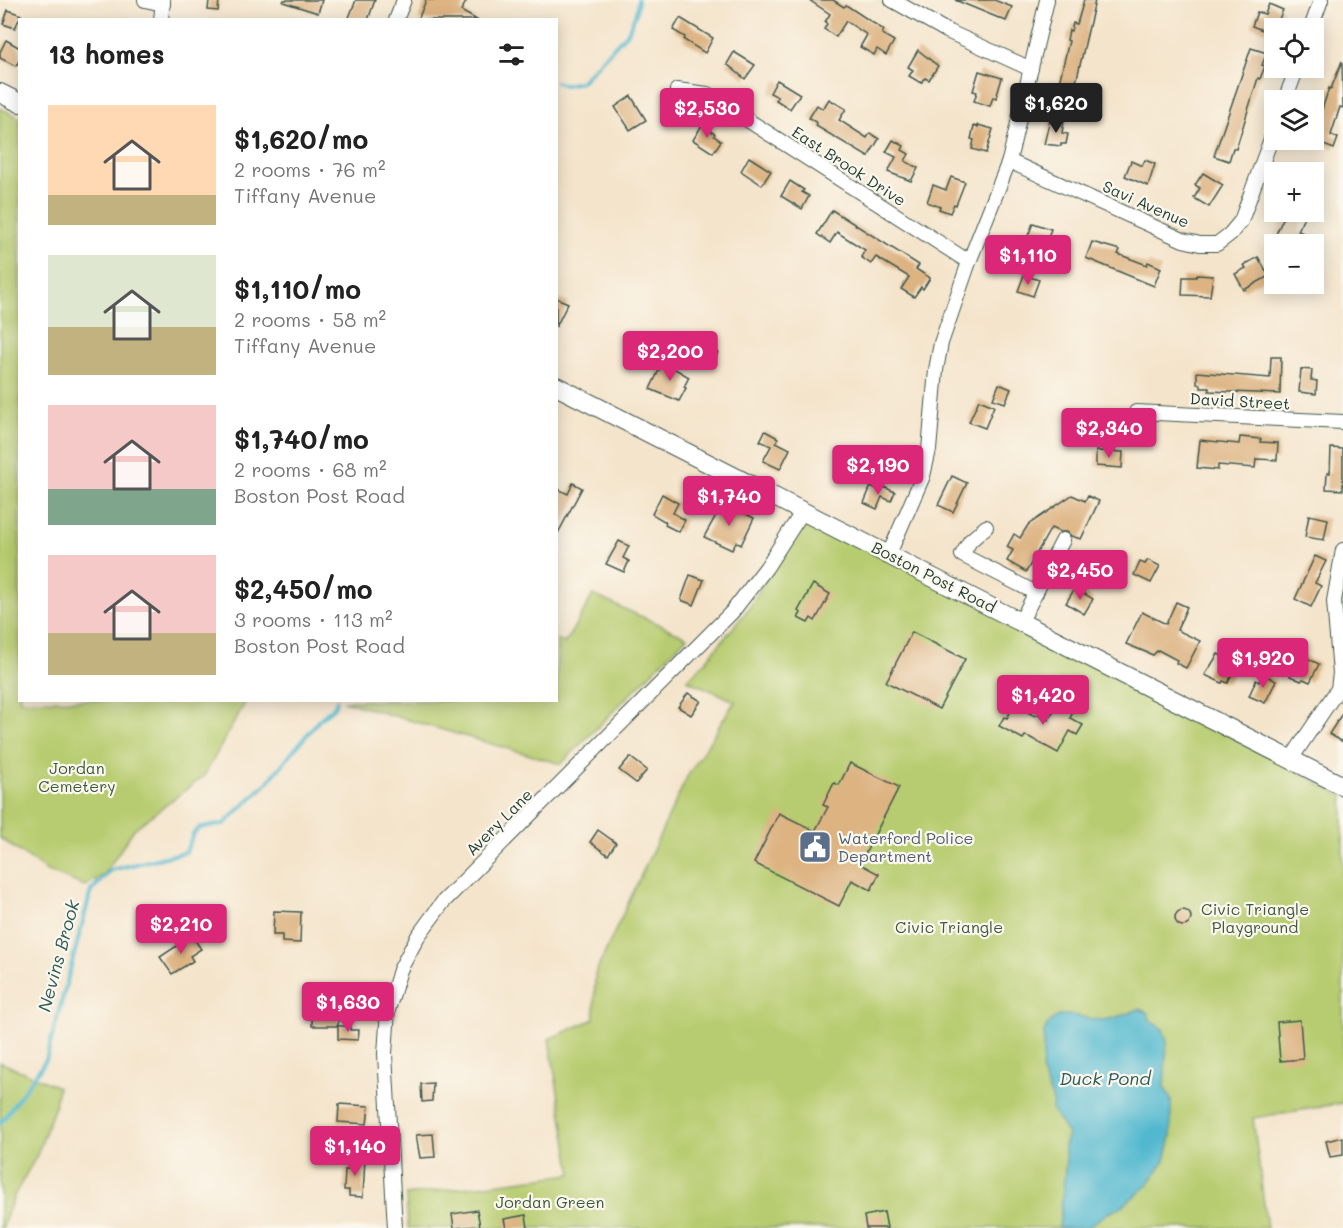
<!DOCTYPE html>
<meta charset="utf-8">
<style>
:root{--surface:#fff;--page:#f6f6f6;--text:#222;--muted:#767676;--accent:#db2777}
body{margin:0;font-family:Mali,sans-serif;background:var(--page);color:var(--text);height:100vh;display:flex;flex-direction:column;font-size:22px;white-space:nowrap}
*{box-sizing:border-box;margin:0}
p{font-size:20px;color:var(--muted)}
.icon{flex:none;width:33px;height:33px;fill:none;stroke:currentColor;stroke-width:2;stroke-linecap:round;stroke-linejoin:round}
.map{position:relative;flex:1;overflow:hidden}
.side{position:absolute;left:18px;top:18px;width:540px;height:684px;display:flex;flex-direction:column;background:var(--surface);border-radius:0px;box-shadow:0 3px 15px #0003}
.side>*{flex:none}
.buttons{position:absolute;left:1264px;top:18px;display:grid;gap:12px}
.buttons a{display:grid;place-items:center;width:60px;height:60px;border-radius:0px;background:var(--surface);box-shadow:0 3px 15px #0003;font-size:30px}
.price{position:absolute;translate:-50% -51px;padding:0 14px;border-radius:6px;background:var(--accent);color:#fff;font-size:20px;line-height:39px;filter:drop-shadow(0 2px 3px #0008)}
.price::after{content:'';position:absolute;left:50%;top:36px;width:18px;height:14px;margin-left:-9px;background:inherit;clip-path:polygon(0 0,100% 0,50% 100%)}
.price.on{background:#222;color:#fff}
ul{padding:0;list-style:none}
li{display:flex;align-items:center;gap:18px;height:150px;padding:0 30px}
li span{display:grid;place-items:center;flex:none;width:168px;height:120px;border-radius:0px;color:#555}
li>.icon{margin-inline-start:auto}
span .icon{width:72px;height:72px;fill:#fffc;stroke-width:1}
li b{font-size:26px}
h2{display:flex;justify-content:space-between;align-items:center;height:72px;padding:0 30px;font-size:26px}
.map>svg:first-child{display:block}
.green{fill:#b7cc70;stroke:#6b8452;stroke-width:1.5}
.water{fill:#51b8cf;stroke:#387a82;stroke-width:1.5}
.lines{fill:none;stroke-linecap:round;stroke-linejoin:round}
.stream{stroke:#51b8cf;stroke-width:4}
.building{fill:#ddb382}
.minor-casing{stroke:#3f564b;stroke-width:16}
.major-casing{stroke:#3f564b;stroke-width:20}
.minor{stroke:#fff;stroke-width:14}
.major{stroke:#fff;stroke-width:18}
.labels{text-anchor:middle;stroke-width:4.5;stroke-linejoin:round;paint-order:stroke}
.street-label{font-size:16px;fill:#1f3d34;stroke:#fbf7ec}
.park-label{font-size:16px;fill:#3d5a40;stroke:#fbf7ec}
.service-label{font-size:16px;fill:#4e5e75;stroke:#fbf7ec;text-anchor:start}
.water-label{font-size:18px;font-style:italic;fill:#2c5c5b;stroke:#fbf7ec}
</style>
<div class="map">
<svg width="1343" height="1228" viewBox="0 0 1343 1228">
<rect width="100%" height="100%" fill="#fbf7ec"/>
<filter id="ink" filterUnits="userSpaceOnUse"><feTurbulence type="fractalNoise" baseFrequency=".0167" numOctaves="2"/><feDisplacementMap in="SourceGraphic" scale="12" xChannelSelector="R" yChannelSelector="G"/><feConvolveMatrix kernelMatrix="1 2 1 2 8 2 1 2 1" color-interpolation-filters="sRGB"/></filter>
<filter id="wash" filterUnits="userSpaceOnUse"><feTurbulence type="fractalNoise" baseFrequency=".008" numOctaves="4" result="noise"/><feDisplacementMap in="SourceGraphic" scale="24" xChannelSelector="R" yChannelSelector="G"/><feGaussianBlur stdDeviation="1.35" result="paint"/><feColorMatrix in="noise" values="0 0 0 0 0 0 0 0 0 0 0 0 0 0 0 0 0 1.4 0 .05"/><feComposite in="paint" operator="in"/></filter>
<g filter="url(#wash)">
<rect width="100%" height="100%" fill="#f4e4cb"/>
<g class="green">
<polygon points="0,108 20,118 20,700 246,701 204,776 134,829 104,875 85,886 47,871 0,838"/>
<polygon points="803,511 1343,796 1343,1103 1253,1118 1267,1228 408,1228 406,1195 572,1174 549,1039 594,1019 595,974 687,777 735,701 687,680 705,662 750,607"/>
<polygon points="593,595 687,637 561,764 343,701 556,700 557,639 565,643"/>
<polygon points="0,1062 58,1087 55,1106 37,1155 14,1196 2,1228 0,1228"/>
</g>
<path class="water" d="M1139,1009L1149,1013V1018L1153,1023L1163,1029L1167,1041L1164,1087L1171,1099V1136L1165,1161L1146,1187L1120,1208L1108,1213L1086,1228H1059L1066,1159L1064,1146L1068,1134L1052,1110L1053,1101L1042,1073L1044,1033C1056,1002 1080,1020 1102,1020C1115,1019 1127,1014 1139,1009Z"/>
<g class="lines">
<g class="stream">
<polyline points="556,82 564,85 581,82 628,32 636,13 638,0"/>
<polyline points="0,1124 46,1060 91,891 111,870 186,852 193,834 199,828 224,824 267,783 319,720 334,707 337,700"/>
</g>
</g>
<g id="blocks">
<g class="building">
<polygon points="209,0 219,0 218,11 208,10"/>
<polygon points="284,0 322,0 318,13 283,2"/>
<polygon points="356,0 375,0 368,20 348,20"/>
<polygon points="426,0 467,0 461,11 477,20 418,20"/>
<polygon points="809,0 833,0 844,7 846,5 884,30 882,34 894,41 886,55 877,49 874,55 860,47 867,35 846,21 836,37 824,29 827,24 825,22 830,14"/>
<polygon points="955,0 994,0 1012,7 1006,21"/>
<polygon points="1084,0 1095,0 1094,5 1073,95 1060,92 1062,83 1059,83 1069,41 1067,40 1069,30 1071,31 1073,23 1077,24"/>
<polygon points="1269,4 1283,10 1275,28 1275,35 1252,26 1257,12 1265,14"/>
<polygon points="8,10 21,15 15,28 3,24"/>
<polygon points="680,18 713,38 705,53 684,40 685,37 673,30"/>
<polygon points="6,40 20,48 20,59 16,66 0,58 0,52"/>
<polygon points="1251,48 1267,53 1262,65 1265,66 1260,79 1258,78 1236,149 1233,148 1229,161 1214,156"/>
<polygon points="918,50 938,66 929,80 925,78 921,83 909,76 913,70 908,67"/>
<polygon points="734,52 755,65 745,79 727,64"/>
<polygon points="1342,61 1343,108 1340,107 1331,135 1338,138 1334,149 1314,141 1314,134 1329,88 1331,89"/>
<polygon points="979,71 1002,78 996,98 993,97 990,106 974,101 977,92 973,91"/>
<polygon points="777,80 800,94 790,109 776,100 778,97 770,93"/>
<polygon points="631,96 646,120 630,130 615,107"/>
<polygon points="829,99 846,109 839,120 867,138 870,133 879,139 868,157 816,126 817,123 809,118 817,105 823,109"/>
<polygon points="1050,119 1064,121 1062,133 1068,134 1066,144 1061,144 1061,146 1044,144"/>
<polygon points="702,125 715,134 714,136 721,141 713,153 693,140"/>
<polygon points="978,125 993,129 986,153 972,149 974,140 971,139 974,126 978,127"/>
<polygon points="893,140 904,146 902,150 909,154 905,161 918,168 911,181 888,172 896,157 886,152"/>
<polygon points="749,157 771,171 762,185 741,171"/>
<polygon points="1145,160 1155,164 1148,186 1125,176 1131,161 1142,166"/>
<polygon points="1203,173 1223,185 1209,207 1194,198 1200,188 1195,185"/>
<polygon points="951,177 965,182 956,205 954,204 950,213 939,209 940,207 927,202 933,185 946,190"/>
<polygon points="790,181 804,190 802,192 809,196 802,209 781,196"/>
<polygon points="832,210 919,265 916,269 930,278 923,289 921,287 914,297 901,289 909,277 876,257 871,264 861,257 865,250 837,232 830,243 817,234"/>
<polygon points="1286,212 1291,212 1304,217 1298,231 1305,234 1300,244 1276,234"/>
<polygon points="1033,223 1051,229 1039,260 1024,254 1030,237 1028,236"/>
<polygon points="1092,242 1120,250 1118,254 1147,265 1148,262 1161,268 1154,286 1086,258"/>
<polygon points="1258,257 1269,276 1244,290 1235,274 1246,268 1244,265"/>
<polygon points="1024,275 1039,280 1033,296 1018,291"/>
<polygon points="1197,275 1213,276 1210,296 1182,295 1183,277 1196,277"/>
<polygon points="556,298 568,303 556,327"/>
<polygon points="702,346 718,352 713,364 697,358"/>
<polygon points="1271,357 1281,357 1280,394 1209,391 1209,388 1201,388 1201,385 1197,384 1197,372 1270,378"/>
<polygon points="663,362 689,377 684,387 686,388 679,401 650,389"/>
<polygon points="1301,369 1312,370 1311,380 1317,381 1316,394 1299,392"/>
<polygon points="999,384 1011,389 1005,403 993,399"/>
<polygon points="979,400 994,406 985,428 969,422"/>
<polygon points="765,431 778,438 776,442 790,449 780,469 763,461 771,446 760,441"/>
<polygon points="1240,437 1261,439 1260,442 1278,443 1277,460 1256,459 1255,468 1218,465 1218,470 1197,468 1200,440 1239,444"/>
<polygon points="1331,448 1343,449 1343,490 1326,489 1327,473 1330,473"/>
<polygon points="1096,451 1123,452 1122,468 1096,466"/>
<polygon points="952,476 967,483 953,512 938,505"/>
<polygon points="573,483 582,488 556,537 556,488 568,494"/>
<polygon points="879,485 895,492 891,501 882,497 877,509 864,503 871,486 877,489"/>
<polygon points="662,494 678,503 673,513 685,520 679,532 665,525 666,522 652,514"/>
<polygon points="1072,495 1085,501 1088,496 1099,501 1081,539 1071,536 1067,532 1060,532 1051,528 1026,572 1007,561 1013,550 1007,547 1014,534 1020,538 1028,525"/>
<polygon points="723,503 754,518 741,545 736,542 732,550 704,537"/>
<polygon points="1309,515 1328,519 1324,540 1305,537"/>
<polygon points="619,541 629,546 623,558 629,561 624,572 606,564"/>
<polygon points="1315,556 1326,561 1315,583 1321,586 1311,607 1295,599"/>
<polygon points="1148,560 1160,566 1151,583 1134,575 1140,562 1145,564"/>
<polygon points="690,575 704,580 694,605 681,600"/>
<polygon points="813,584 830,594 815,621 811,618 808,623 798,618 801,613 798,611"/>
<polygon points="1075,588 1093,599 1084,614 1066,603"/>
<polygon points="1176,602 1187,607 1177,630 1200,641 1186,668 1176,663 1177,660 1158,650 1153,655 1126,644 1142,612 1166,624"/>
<polygon points="912,632 965,659 939,709 886,682"/>
<polygon points="1218,654 1233,661 1231,664 1236,666 1228,683 1223,681 1222,683 1205,675"/>
<polygon points="1301,655 1319,664 1310,682 1303,679 1301,681 1290,676"/>
<polygon points="1263,674 1276,681 1265,703 1249,696 1256,680 1259,682"/>
<polygon points="688,693 701,701 691,715 678,707"/>
<polygon points="1059,702 1074,710 1070,718 1083,725 1077,735 1070,731 1058,753 1029,737 1025,736 1023,739 999,726 1004,717 1007,718 1014,705 1035,716 1036,714 1048,720"/>
<polygon points="1343,712 1343,742 1329,734"/>
<polygon points="630,757 647,770 636,783 619,770"/>
<polygon points="850,763 899,787 860,864 879,874 871,890 852,880 839,906 754,863 779,813 815,831 828,807 823,805 834,783 839,785"/>
<polygon points="598,830 616,843 608,855 590,842"/>
<circle cx="1183" cy="918" r="8"/>
<polygon points="274,911 301,912 300,943 282,942 282,935 273,935"/>
<polygon points="192,936 201,949 190,956 193,961 172,974 160,957"/>
<rect x="312" y="1010" width="26" height="16"/>
<polygon points="1300,1020 1303,1059 1280,1061 1277,1022"/>
<polygon points="338,1026 350,1026 350,1030 359,1030 358,1040 338,1039"/>
<polygon points="433,1083 432,1101 422,1102 421,1084"/>
<polygon points="339,1104 369,1106 367,1124 338,1122"/>
<polygon points="433,1134 435,1157 420,1158 416,1135"/>
<polygon points="1343,1137 1343,1155 1330,1157 1326,1141"/>
<polygon points="349,1156 365,1157 363,1197 349,1196 349,1190 344,1190 345,1170 349,1170"/>
<polygon points="477,1210 480,1226 454,1228 452,1214"/>
<polygon points="884,1212 887,1228 866,1228 864,1216"/>
<polygon points="526,1215 528,1228 506,1228 504,1219"/>
</g>
</g>
</g>
<g filter="url(#ink)">
<use href="#blocks" fill-opacity="0" stroke="#3f564b" stroke-width="1.5"/>
<g class="lines">
<g class="minor-casing">
<g id="minor">
<polyline points="145,0 163,4"/>
<polyline points="892,0 947,31 1031,69"/>
<polyline points="161,20 163,0"/>
<polyline points="396,20 404,0"/>
<polyline points="1311,28 1321,0"/>
<polyline points="677,90 707,94 969,262"/>
<polyline points="1285,100 1297,68"/>
<polyline points="1009,161 1183,240 1200,244 1217,244 1230,234 1241,221 1275,128"/>
<polyline points="1136,412 1343,422"/>
<polyline points="986,527 970,541 962,555 1036,593"/>
<polyline points="889,554 923,476 929,450 936,370 941,343 969,262 1009,161 1047,0"/>
<polyline points="1021,621 1063,540"/>
<polyline points="1291,759 1338,689 1340,673 1334,601 1343,550"/>
<polyline points="395,1228 385,1054 388,1010 400,970 418,936 443,902 732,612 766,568 803,511"/>
</g>
</g>
<g class="major-casing">
<g id="major">
<polyline points="0,93 20,103"/>
<polyline points="556,386 1343,786"/>
</g>
</g>
<use href="#minor" class="minor"/>
<use href="#major" class="major"/>
</g>
</g>
<defs>
<g id="civic-square" transform="scale(1.725)"><rect x="-9" y="-9" width="18" height="18" rx="4" fill="#5c6f8a" stroke="#fbf7ec"/><path d="M-.6-6.5H3V-4.5H.6V-3L4-1V1h2V6H-6V1h2V-1L-.6-3ZM-1.2 2.5V6h2.4V2.5Z" fill="#fff"/></g>
</defs>
<g fill-rule="evenodd">
<use href="#civic-square" x="815" y="847"/>
</g>
<g class="labels">
<g class="street-label">
<text transform="translate(849 166) rotate(33)" y="6">East Brook Drive</text>
<text transform="translate(1146 204) rotate(24)" y="6">Savi Avenue</text>
<text transform="translate(1240 401) rotate(3)" y="6">David Street</text>
<text transform="translate(934 577) rotate(27)" y="6">Boston Post Road</text>
<text transform="translate(499 822) rotate(-45)" y="6">Avery Lane</text>
</g>
<g class="park-label">
<text x="77" y="774">Jordan<tspan x="77" dy="18">Cemetery</tspan></text>
<text x="1255" y="915">Civic Triangle<tspan x="1255" dy="18">Playground</tspan></text>
<text x="949" y="933">Civic Triangle</text>
<text x="550" y="1208">Jordan Green</text>
</g>
<g class="service-label">
<text x="838" y="844">Waterford Police<tspan x="838" dy="18">Department</tspan></text>
</g>
<g class="water-label">
<text transform="translate(59 956) rotate(-75)" y="6">Nevins Brook</text>
<text x="1105" y="1085">Duck Pond</text>
</g>
</g>
</svg>
<div class="buttons">
<a><svg class="icon" aria-label="locate" viewBox="0 0 24 24"><circle cx="12" cy="12" r="6"/><path d="M12 2v4M12 18v4M2 12h4M18 12h4"/></svg></a>
<a><svg class="icon" aria-label="layers" viewBox="0 0 24 24"><path d="M12 4l9 5-9 5-9-5zM3 14l9 5 9-5"/></svg></a>
<a>+</a>
<a>−</a>
</div>
<b class="price on" style="left:1056px;top:134px">$1,620</b>
<b class="price" style="left:707px;top:139px">$2,530</b>
<b class="price" style="left:1028px;top:286px">$1,110</b>
<b class="price" style="left:670px;top:382px">$2,200</b>
<b class="price" style="left:1109px;top:459px">$2,340</b>
<b class="price" style="left:878px;top:496px">$2,190</b>
<b class="price" style="left:729px;top:527px">$1,740</b>
<b class="price" style="left:1080px;top:601px">$2,450</b>
<b class="price" style="left:1263px;top:689px">$1,920</b>
<b class="price" style="left:1043px;top:726px">$1,420</b>
<b class="price" style="left:181px;top:955px">$2,210</b>
<b class="price" style="left:348px;top:1033px">$1,630</b>
<b class="price" style="left:355px;top:1177px">$1,140</b>
<section class="side">
<h2>13 homes<svg class="icon" aria-label="filters" viewBox="0 0 24 24"><path d="M4 7h16M4 17h16"/><circle cx="9" cy="7" r="2"/><circle cx="15" cy="17" r="2"/></svg></h2>
<ul>
<li><span style="background:linear-gradient(#ffd9b3 75%,#c2b280 0)"><svg class="icon" aria-label="home" viewBox="0 0 24 24"><path d="M3 11l9-7 9 7M6 9v11h12V9"/></svg></span><div><b>$1,620/mo</b><p>2 rooms · 76 m²</p><p>Tiffany Avenue</p></div></li>
<li><span style="background:linear-gradient(#dfe7d0 60%,#c2b280 0)"><svg class="icon" aria-label="home" viewBox="0 0 24 24"><path d="M3 11l9-7 9 7M6 9v11h12V9"/></svg></span><div><b>$1,110/mo</b><p>2 rooms · 58 m²</p><p>Tiffany Avenue</p></div></li>
<li><span style="background:linear-gradient(#f6c9c9 70%,#7fa58c 0)"><svg class="icon" aria-label="home" viewBox="0 0 24 24"><path d="M3 11l9-7 9 7M6 9v11h12V9"/></svg></span><div><b>$1,740/mo</b><p>2 rooms · 68 m²</p><p>Boston Post Road</p></div></li>
<li><span style="background:linear-gradient(#f6c9c9 65%,#c2b280 0)"><svg class="icon" aria-label="home" viewBox="0 0 24 24"><path d="M3 11l9-7 9 7M6 9v11h12V9"/></svg></span><div><b>$2,450/mo</b><p>3 rooms · 113 m²</p><p>Boston Post Road</p></div></li>
</ul>
</section>
</div>
